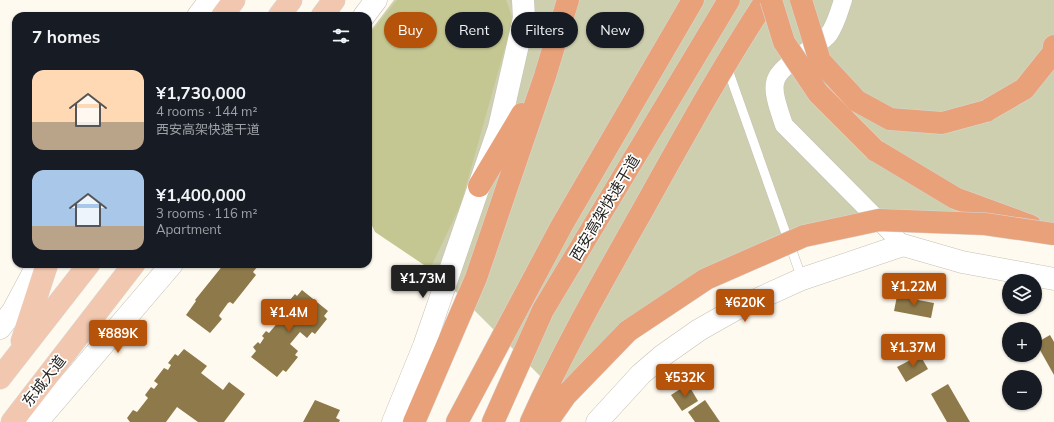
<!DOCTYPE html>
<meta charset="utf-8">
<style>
:root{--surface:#171b24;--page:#20242c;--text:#f1f3f6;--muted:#9ea1a6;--accent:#b45309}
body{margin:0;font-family:Mulish,"Noto Sans SC",sans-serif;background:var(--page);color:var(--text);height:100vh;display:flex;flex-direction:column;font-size:15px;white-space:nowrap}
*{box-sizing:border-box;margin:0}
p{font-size:13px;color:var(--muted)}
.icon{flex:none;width:22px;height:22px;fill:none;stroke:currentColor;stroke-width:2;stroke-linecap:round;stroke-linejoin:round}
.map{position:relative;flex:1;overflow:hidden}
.drawer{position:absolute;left:12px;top:12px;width:360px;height:256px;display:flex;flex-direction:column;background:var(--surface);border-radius:12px;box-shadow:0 1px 3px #0004}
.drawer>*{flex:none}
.banner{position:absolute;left:384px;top:12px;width:380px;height:36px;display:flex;gap:8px}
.buttons{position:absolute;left:1002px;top:274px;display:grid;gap:8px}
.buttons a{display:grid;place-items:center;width:40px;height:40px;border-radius:50%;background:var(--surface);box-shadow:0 1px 3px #0004;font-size:20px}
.price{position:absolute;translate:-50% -34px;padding:0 9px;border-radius:4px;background:var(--accent);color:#fff;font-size:13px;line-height:26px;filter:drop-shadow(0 1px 2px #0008)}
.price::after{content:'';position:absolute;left:50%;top:24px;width:12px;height:9px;margin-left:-6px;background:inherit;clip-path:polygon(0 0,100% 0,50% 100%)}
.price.active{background:#222;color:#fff}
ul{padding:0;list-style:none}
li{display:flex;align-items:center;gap:12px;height:100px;padding:0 20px}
li span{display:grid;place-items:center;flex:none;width:112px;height:80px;border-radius:12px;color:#555}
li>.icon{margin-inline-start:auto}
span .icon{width:48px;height:48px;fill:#fffc;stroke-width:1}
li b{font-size:17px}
h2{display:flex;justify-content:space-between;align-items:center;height:48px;padding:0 20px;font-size:17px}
.tag{padding:0 14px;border-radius:18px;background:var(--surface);box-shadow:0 1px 3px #0004;font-size:14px;line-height:36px}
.tag.active{background:var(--accent);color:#fff}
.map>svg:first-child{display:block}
.green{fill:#cdcfae}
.forest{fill:#c5c793}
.building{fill:#8e794a}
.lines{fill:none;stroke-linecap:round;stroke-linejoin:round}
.lane-casing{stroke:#c6c0b4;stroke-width:10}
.street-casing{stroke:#c6c0b4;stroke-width:19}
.secondary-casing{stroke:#c6c0b4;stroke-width:23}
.primary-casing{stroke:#d8d8d7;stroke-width:23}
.highway-casing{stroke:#d8d8d7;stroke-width:23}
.lane{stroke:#fff;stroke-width:9}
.street{stroke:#fff;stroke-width:18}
.secondary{stroke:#fff;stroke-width:22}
.primary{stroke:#f2c7af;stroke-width:22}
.highway{stroke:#e9a17a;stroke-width:22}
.highway-bridge-casing{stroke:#d8d8d7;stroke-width:23;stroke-linecap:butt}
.highway-bridge{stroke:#e9a17a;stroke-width:22}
.labels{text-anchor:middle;stroke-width:3.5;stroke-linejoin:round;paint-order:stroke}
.street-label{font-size:15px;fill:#26241f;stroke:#fff}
</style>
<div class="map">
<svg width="1054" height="422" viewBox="0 0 1054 422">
<rect width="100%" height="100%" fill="#fffaef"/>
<polygon class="green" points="394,0 1054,0 1054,227 985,224 804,236 628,331 553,389 430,266 368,206 368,34"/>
<polygon class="forest" points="397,0 506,0 513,19 461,204 430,269 375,232 368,217 368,36"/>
<g class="building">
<polygon points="224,264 260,264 253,272 256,275 233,304 230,302 228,303 220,314 219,316 222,319 210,333 186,315 196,301 195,300"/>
<polygon points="302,290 328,311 324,316 327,319 315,334 312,332 307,338 300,332 290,344 298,351 295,355 298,357 286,372 283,370 277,377 251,357 256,351 253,347 258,342 260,344 264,338 262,336 266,331 269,333 285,314 281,311 286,305 288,307 292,301 290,300 295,294 297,296"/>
<polygon points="897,296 934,303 931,318 894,311"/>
<polygon points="1050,335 1054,342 1054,375 1036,343"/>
<polygon points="184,349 207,366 201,373 223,390 229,382 245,394 224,422 198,422 177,407 166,422 130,422 127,418 133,410 137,412 148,398 145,395 151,387 154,389 158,384 154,381 164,368 168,370 171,365 168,363 175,354 178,356"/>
<polygon points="920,355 928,369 906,382 897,367"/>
<polygon points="688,384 698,401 682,411 671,395"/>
<polygon points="948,384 970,422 947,422 931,394"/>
<polygon points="315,400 340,410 336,418 340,420 339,422 303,422"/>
<polygon points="705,400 720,422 695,422 688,412"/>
</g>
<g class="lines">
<g class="lane-casing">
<polyline id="lane" points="727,67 802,279"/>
</g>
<g class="street-casing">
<path id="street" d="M843,0C839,12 836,24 829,34C825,40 817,44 811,48C771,77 767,76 784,125L903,245"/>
</g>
<g class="secondary-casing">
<g id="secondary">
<polyline points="198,16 210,0"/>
<polyline points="364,16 376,0"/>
<polyline points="0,328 13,311 38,264"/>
<polyline points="37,422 172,264"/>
<polyline points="393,422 424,346 499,128 524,18 523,0"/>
<polyline points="597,422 641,374 662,356 699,330 736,309 802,279 903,245 962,262 1054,279"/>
</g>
</g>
<g class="primary-casing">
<g id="primary">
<polyline points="222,16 234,0"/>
<polyline points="279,16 291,0"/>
<polyline points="322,16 334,0"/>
<polyline points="22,341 47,264"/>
<polyline points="0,378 89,264"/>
<polyline points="12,422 134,264"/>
</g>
</g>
<g class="highway-casing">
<g id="highway">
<polyline points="986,111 1024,89 1053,53 1054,46"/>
<polyline points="875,150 955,198 1031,226"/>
<polyline points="479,186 522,114"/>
<polyline points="414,422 476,278 545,76 568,0"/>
<polyline points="457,422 562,225 693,0"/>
<polyline points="493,422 543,310 729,0"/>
<path d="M531,422C564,348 605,277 645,206C684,136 722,67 766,0"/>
<polyline points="547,422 566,395 628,331"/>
</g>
</g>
<use href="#lane" class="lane"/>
<use href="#street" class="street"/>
<use href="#secondary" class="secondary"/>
<use href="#primary" class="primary"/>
<use href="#highway" class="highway"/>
<g class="highway-bridge-casing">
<g id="highway-bridge">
<polyline points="771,0 784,42 818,93 875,150"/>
<polyline points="801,0 820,61 857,101 890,119 942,123 986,111"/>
<polyline points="628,331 706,279 804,236 879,220 985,224 1054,234"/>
</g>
</g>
<use href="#highway-bridge" class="highway-bridge"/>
</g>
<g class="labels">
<g class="street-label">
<text transform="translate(605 208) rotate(-59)" y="5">西安高架快速干道</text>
<text transform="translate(44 381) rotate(-52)" y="5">东城大道</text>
</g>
</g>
</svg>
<div class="buttons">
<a><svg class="icon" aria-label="layers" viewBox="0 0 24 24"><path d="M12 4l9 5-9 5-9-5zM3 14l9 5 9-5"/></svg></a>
<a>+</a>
<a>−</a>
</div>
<b class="price active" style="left:423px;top:299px">¥1.73M</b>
<b class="price" style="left:914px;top:307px">¥1.22M</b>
<b class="price" style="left:745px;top:323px">¥620K</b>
<b class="price" style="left:289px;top:333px">¥1.4M</b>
<b class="price" style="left:118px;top:354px">¥889K</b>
<b class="price" style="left:913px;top:368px">¥1.37M</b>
<b class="price" style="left:685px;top:398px">¥532K</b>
<div class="banner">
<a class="tag active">Buy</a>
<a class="tag">Rent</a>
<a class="tag">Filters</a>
<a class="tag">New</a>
</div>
<section class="drawer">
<h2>7 homes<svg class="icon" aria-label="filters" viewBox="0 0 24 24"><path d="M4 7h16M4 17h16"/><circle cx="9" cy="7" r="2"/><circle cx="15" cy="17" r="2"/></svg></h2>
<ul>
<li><span style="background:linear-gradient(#ffd9b3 65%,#b9a48a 0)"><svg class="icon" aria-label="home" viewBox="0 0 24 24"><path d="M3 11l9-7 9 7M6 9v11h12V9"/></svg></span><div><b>¥1,730,000</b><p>4 rooms · 144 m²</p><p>西安高架快速干道</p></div></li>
<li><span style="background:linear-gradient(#a9c7e8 70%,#b9a48a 0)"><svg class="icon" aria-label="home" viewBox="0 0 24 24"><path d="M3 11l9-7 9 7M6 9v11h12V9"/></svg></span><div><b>¥1,400,000</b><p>3 rooms · 116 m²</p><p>Apartment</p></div></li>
</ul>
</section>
</div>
